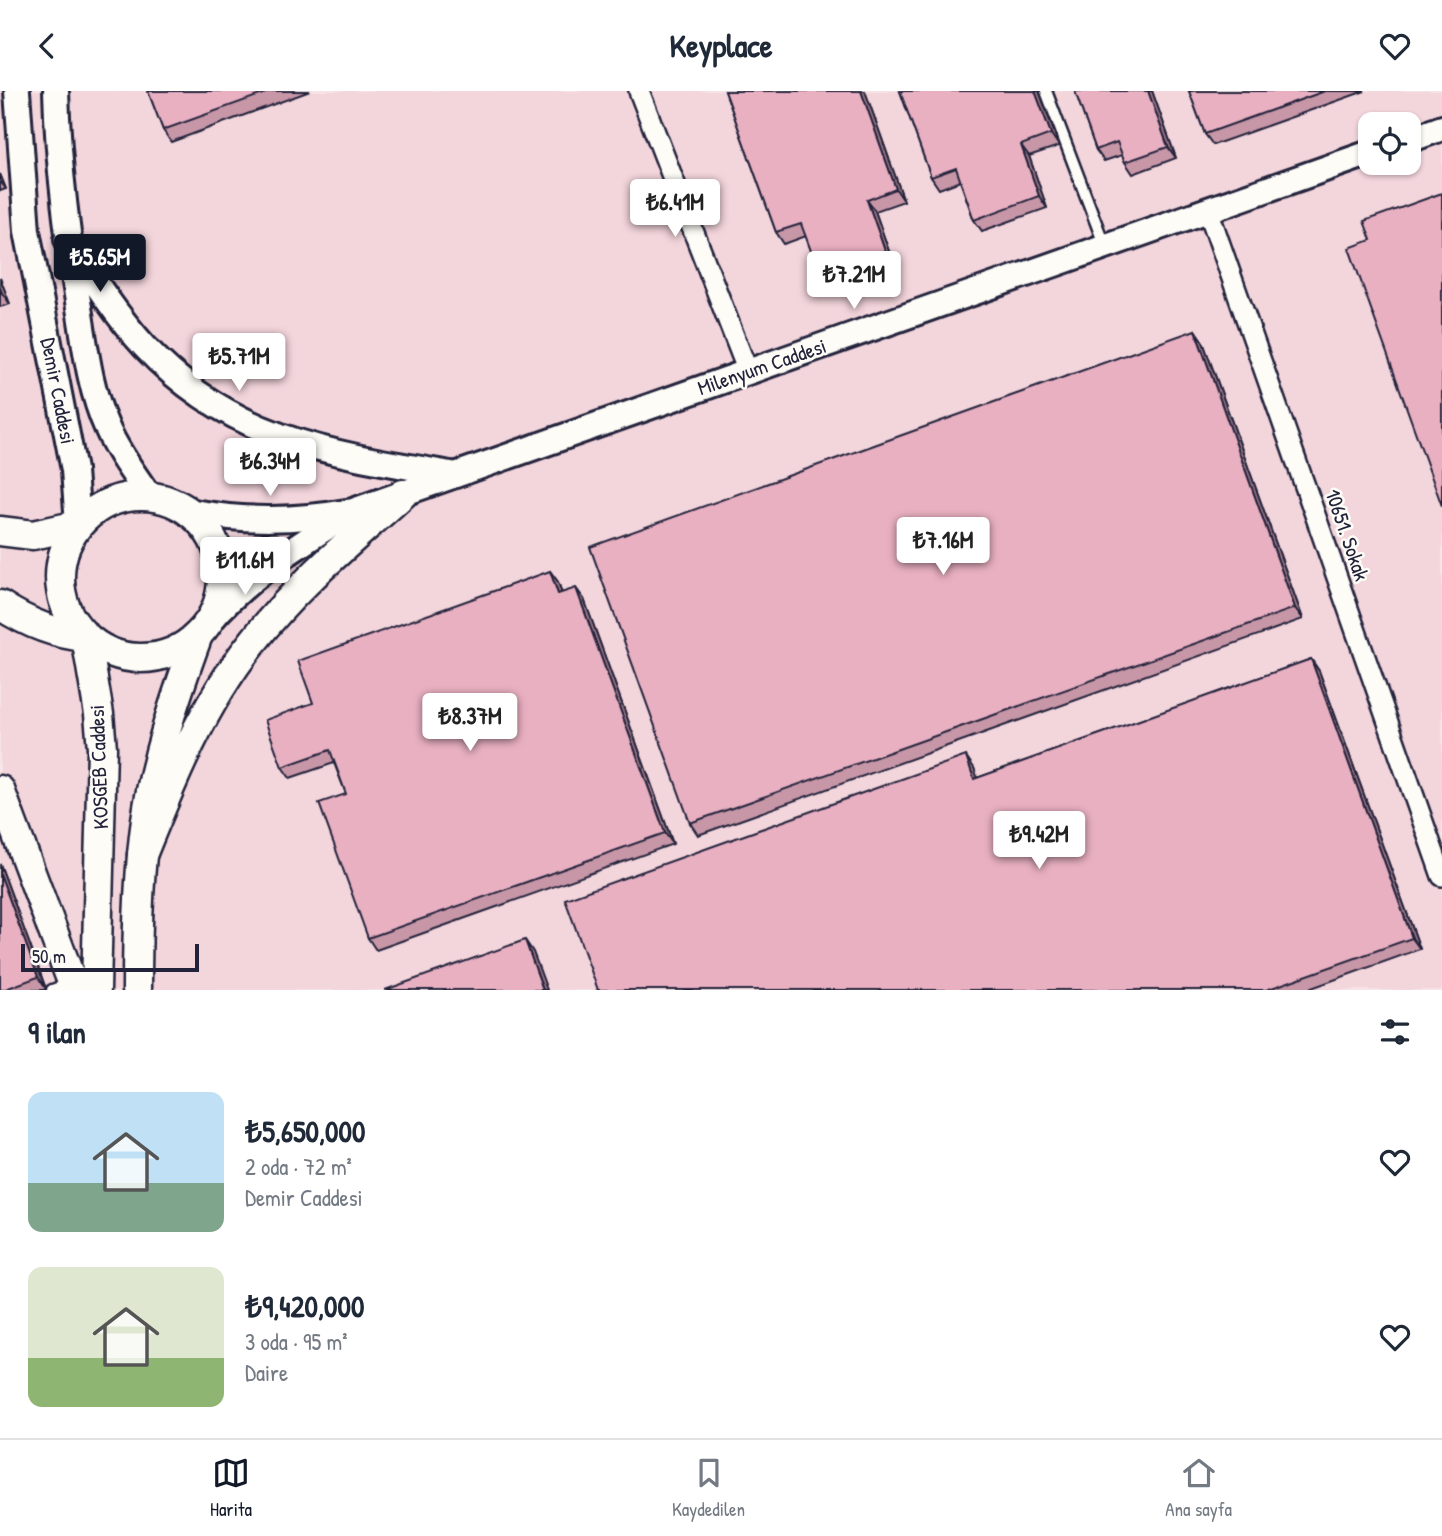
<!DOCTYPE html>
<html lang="tr">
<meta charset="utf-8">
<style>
:root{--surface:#fff;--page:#f2f2f3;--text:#1f2937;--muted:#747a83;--line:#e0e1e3;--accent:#111827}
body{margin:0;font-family:"Patrick Hand",sans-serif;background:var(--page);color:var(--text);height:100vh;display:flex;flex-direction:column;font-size:26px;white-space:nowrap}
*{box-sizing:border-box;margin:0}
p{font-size:23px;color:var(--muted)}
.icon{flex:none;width:38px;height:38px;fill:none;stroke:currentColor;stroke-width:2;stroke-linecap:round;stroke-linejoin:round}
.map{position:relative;height:899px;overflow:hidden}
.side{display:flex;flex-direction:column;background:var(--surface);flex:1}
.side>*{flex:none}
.fabs{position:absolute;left:1358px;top:21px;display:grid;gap:14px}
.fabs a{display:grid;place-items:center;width:63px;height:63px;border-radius:14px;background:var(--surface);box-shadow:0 2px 5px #0004;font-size:35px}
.scale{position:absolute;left:21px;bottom:18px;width:178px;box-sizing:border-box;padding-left:7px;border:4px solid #22223b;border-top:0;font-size:19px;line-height:24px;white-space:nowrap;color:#22223b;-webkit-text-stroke:5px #fdfcf7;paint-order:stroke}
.price{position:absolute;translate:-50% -60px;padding:0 16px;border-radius:7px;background:#fff;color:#222;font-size:23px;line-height:46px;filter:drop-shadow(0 2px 4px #0008)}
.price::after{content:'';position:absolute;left:50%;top:42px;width:21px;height:16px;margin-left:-10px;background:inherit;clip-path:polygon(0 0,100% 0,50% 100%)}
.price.selected{background:var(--accent);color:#fff}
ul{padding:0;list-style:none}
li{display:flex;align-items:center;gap:21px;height:175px;padding:0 28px}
li span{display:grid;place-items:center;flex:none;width:196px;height:140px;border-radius:14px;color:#555}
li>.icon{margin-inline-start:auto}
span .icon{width:84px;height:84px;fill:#fffc;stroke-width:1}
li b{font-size:30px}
h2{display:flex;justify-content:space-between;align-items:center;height:84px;padding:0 28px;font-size:30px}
header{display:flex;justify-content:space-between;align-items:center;height:91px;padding:0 28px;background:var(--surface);font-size:32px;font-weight:700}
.tab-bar{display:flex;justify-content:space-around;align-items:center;height:98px;border-top:2px solid var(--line);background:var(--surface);font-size:19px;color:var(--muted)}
.tab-bar a{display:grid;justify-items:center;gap:4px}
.tab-bar .selected{color:var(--accent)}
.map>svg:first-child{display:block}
.built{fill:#f3d5dc;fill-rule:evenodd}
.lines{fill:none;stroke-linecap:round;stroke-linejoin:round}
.service-casing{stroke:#22223b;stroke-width:15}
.minor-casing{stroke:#22223b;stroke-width:24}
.tertiary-casing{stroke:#22223b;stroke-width:30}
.secondary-casing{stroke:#22223b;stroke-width:33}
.service{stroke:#fdfcf7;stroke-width:10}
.minor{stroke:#fdfcf7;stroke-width:19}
.tertiary{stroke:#fdfcf7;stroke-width:24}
.secondary{stroke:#fdfcf7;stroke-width:28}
.wall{fill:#c897a7;stroke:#22223b;stroke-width:2}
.shaded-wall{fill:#a37b88;stroke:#22223b;stroke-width:2}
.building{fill:#e9b0c2;stroke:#22223b;stroke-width:2}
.labels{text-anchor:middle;stroke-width:5;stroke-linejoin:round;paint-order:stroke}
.street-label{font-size:21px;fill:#22223b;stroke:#fdfcf7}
</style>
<header><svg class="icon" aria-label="back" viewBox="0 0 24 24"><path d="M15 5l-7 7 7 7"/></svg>Keyplace<svg class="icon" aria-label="heart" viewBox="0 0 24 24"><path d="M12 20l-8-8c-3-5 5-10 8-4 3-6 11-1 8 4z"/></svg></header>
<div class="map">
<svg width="1442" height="899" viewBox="0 0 1442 899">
<rect width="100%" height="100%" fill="#f7e5e7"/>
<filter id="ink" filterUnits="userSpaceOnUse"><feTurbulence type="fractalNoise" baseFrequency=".0143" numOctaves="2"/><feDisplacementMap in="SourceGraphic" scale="14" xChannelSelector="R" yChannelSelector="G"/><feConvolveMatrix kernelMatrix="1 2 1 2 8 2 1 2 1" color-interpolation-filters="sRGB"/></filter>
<g filter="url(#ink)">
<path class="built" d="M0,0H1442V899H0ZM1370,33H1409V72H1370Z"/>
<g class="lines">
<g class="service-casing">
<g id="service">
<polyline points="1046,0 1104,153"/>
<polyline points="52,899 72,892"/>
</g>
</g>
<g class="minor-casing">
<g id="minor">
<polyline points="639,0 748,281"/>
<polyline points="1208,119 1442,785"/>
</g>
</g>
<g class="tertiary-casing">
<g id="tertiary">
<polyline points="17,0 27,140 74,379 78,434"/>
<path d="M56,0C58,76 68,149 80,223C86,262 91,301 107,337C118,362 134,383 149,405"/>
<polyline points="1409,49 1442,37"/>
<path d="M67,148C91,185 115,223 145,256C232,349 332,363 451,383"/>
<path d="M187,420C247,431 294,430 353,420L1370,62"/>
<path d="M210,530C248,486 294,457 343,426"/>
</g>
</g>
<g class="secondary-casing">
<g id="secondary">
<circle cx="141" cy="486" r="81"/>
<polyline points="0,440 33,444 78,434"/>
<path d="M0,514C27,532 54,543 86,546L99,623L102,657L96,899"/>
<polyline points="0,699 75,899"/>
<path d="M142,764C172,690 202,615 252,552C295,496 351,450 403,403"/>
<path d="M137,899C137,843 138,785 146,729C155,666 176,604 198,544"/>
</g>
</g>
<use href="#service" class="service"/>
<use href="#minor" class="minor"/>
<use href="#tertiary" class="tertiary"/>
<use href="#secondary" class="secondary"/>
</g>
<g class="wall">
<polygon points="148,0 310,0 171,51 163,39"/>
<polygon points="725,0 865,0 904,110 875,120 893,172 828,195 820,184 806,145 784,153 776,141"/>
<polygon points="900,0 1039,0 1059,55 1029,65 1047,117 982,140 974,129 960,90 939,98 931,86"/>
<polygon points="1075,0 1152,0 1176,67 1133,83 1125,71 1122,64 1104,70 1096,59"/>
<polygon points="1189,0 1365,0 1213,54 1205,43"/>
<polygon points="0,83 6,98 0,100"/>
<polygon points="0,187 10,213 0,216"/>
<polygon points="1195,239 1203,251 1303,528 698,744 690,732"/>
<polygon points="550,480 558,491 562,502 584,508 673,753 376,859 368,847 346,703 334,672 290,687 282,676 313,612"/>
<polygon points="1311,568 1319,580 1420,858 1306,899 598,899 974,677 977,687"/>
<polygon points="0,773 46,898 43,899 0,899"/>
</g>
<g class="shaded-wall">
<polygon points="861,0 865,0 904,110 896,98"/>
<polygon points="1035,0 1039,0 1059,55 1051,43"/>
<polygon points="1148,0 1152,0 1176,67 1168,56"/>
<polygon points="1021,54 1029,65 1047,117 1039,105"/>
<polygon points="0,83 6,98 0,90"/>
<polygon points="867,109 875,120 893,172 885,160"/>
<polygon points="0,187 10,213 2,202 0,197"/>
<polygon points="1195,239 1203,251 1303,528 1295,517"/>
<polygon points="550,480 558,491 566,515 558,503"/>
<polygon points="576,497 584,508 673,753 665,742"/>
<polygon points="1311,568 1319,580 1420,858 1412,847"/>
<polygon points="966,665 974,677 982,700 974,688"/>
<polygon points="0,773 46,898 38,886 0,783"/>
<polygon points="525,849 533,861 547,899 543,899"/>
</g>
<g class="building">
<polygon points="148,0 271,0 163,39"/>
<polygon points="725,0 861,0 896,98 867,109 885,160 820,184 801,133 776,141"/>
<polygon points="900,0 1035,0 1051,43 1021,54 1039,105 974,129 956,77 931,86"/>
<polygon points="1075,0 1148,0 1168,56 1125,71 1117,51 1096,59"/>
<polygon points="1189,0 1325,0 1205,43"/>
<polygon points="1442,102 1442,415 1349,157 1371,149 1364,130"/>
<polygon points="1195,239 1295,517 690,732 590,456"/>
<polygon points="550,480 558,503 576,497 665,742 368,847 319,712 346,703 330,659 282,676 265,629 313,612 298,570"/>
<polygon points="1311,568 1412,847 1266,899 598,899 565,808 966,665 974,688"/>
<polygon points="0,783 38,886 3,899 0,899"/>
<polygon points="525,849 543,899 385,899"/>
</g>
</g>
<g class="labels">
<g class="street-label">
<text transform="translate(762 276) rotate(-19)" y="7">Milenyum Caddesi</text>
<text transform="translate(58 300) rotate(79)" y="7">Demir Caddesi</text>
<text transform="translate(1347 444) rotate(71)" y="7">10651. Sokak</text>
<text transform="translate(99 676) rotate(-92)" y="7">KOSGEB Caddesi</text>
</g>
</g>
</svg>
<div class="fabs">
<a><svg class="icon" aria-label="locate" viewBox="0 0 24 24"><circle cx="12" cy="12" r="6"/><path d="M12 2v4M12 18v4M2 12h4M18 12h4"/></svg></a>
</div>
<div class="scale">50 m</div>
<b class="price" style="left:675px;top:148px">₺6.41M</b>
<b class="price selected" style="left:100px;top:203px">₺5.65M</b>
<b class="price" style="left:854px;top:220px">₺7.21M</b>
<b class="price" style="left:239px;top:302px">₺5.71M</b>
<b class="price" style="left:270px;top:407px">₺6.34M</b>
<b class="price" style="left:943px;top:486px">₺7.16M</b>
<b class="price" style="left:245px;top:506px">₺11.6M</b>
<b class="price" style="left:470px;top:662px">₺8.37M</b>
<b class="price" style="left:1039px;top:780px">₺9.42M</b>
</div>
<section class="side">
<h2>9 ilan<svg class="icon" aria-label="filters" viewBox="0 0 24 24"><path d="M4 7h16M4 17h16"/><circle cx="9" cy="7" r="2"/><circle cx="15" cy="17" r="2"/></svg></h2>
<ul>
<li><span style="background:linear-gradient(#bfe0f5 65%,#7fa58c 0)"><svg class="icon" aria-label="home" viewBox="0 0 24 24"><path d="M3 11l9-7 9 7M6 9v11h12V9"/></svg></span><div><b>₺5,650,000</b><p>2 oda · 72 m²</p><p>Demir Caddesi</p></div><svg class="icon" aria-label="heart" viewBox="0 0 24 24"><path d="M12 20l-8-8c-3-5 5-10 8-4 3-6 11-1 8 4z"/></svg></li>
<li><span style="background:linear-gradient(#dfe7d0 65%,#8fb573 0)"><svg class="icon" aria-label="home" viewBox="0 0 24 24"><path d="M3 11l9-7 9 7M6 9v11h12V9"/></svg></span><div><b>₺9,420,000</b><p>3 oda · 95 m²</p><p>Daire</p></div><svg class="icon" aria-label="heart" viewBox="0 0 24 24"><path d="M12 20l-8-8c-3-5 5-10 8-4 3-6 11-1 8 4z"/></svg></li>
</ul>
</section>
<nav class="tab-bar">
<a class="selected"><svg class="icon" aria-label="map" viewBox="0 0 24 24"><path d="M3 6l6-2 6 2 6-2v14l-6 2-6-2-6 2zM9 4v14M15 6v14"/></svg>Harita</a>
<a><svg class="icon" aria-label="saved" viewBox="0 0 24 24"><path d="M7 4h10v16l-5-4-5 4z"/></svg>Kaydedilen</a>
<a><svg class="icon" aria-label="home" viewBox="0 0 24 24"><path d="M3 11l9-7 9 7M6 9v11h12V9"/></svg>Ana sayfa</a>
</nav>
